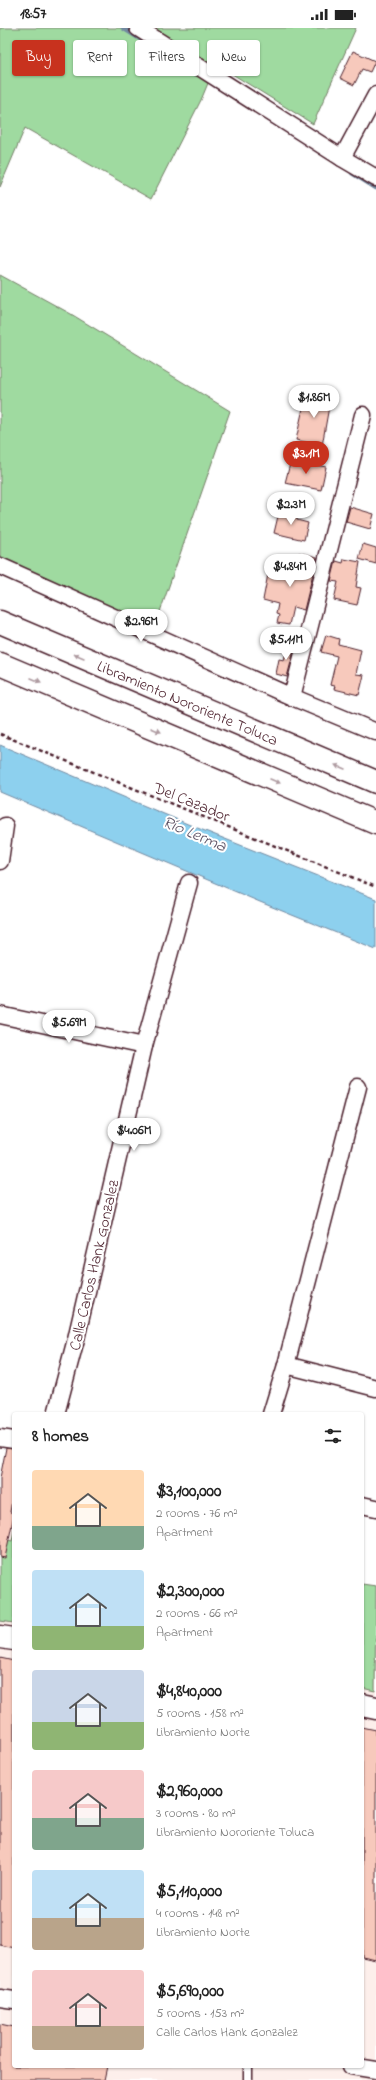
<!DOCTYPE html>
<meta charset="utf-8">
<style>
:root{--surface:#fff;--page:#f2f2f2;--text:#222;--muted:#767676;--accent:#c8321e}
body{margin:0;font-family:"Indie Flower",sans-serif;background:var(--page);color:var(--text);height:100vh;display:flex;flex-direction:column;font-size:15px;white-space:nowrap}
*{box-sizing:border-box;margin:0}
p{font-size:13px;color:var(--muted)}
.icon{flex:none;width:22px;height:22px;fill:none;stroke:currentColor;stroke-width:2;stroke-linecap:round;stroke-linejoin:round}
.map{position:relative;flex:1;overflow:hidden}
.sheet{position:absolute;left:12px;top:1384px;width:352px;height:656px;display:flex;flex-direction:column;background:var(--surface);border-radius:4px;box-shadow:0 1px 3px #0004}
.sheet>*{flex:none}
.banner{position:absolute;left:12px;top:12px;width:352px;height:36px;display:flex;gap:8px}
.price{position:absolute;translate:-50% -34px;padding:0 9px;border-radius:14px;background:#fff;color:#222;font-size:13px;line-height:26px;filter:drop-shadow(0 1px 2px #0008)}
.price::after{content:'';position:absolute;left:50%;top:24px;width:12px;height:9px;margin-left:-6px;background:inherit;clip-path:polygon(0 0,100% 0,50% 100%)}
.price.on{background:var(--accent);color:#fff}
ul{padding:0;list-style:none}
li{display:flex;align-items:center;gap:12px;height:100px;padding:0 20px}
li span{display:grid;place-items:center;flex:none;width:112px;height:80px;border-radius:4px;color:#555}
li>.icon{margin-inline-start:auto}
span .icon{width:48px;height:48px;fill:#fffc;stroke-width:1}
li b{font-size:17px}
h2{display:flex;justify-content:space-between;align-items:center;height:48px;padding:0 20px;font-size:17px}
.tag{padding:0 14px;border-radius:4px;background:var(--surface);box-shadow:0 1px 3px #0004;font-size:14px;line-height:36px}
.tag.on{background:var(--accent);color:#fff}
.status{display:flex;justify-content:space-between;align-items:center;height:28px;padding:0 20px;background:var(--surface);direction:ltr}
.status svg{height:11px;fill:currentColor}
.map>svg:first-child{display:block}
.built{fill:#fdefeb}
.green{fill:#9fdaa0;stroke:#747c66}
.water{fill:#8dd0ee;stroke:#7289a0}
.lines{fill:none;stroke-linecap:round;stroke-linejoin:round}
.stream{stroke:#7289a0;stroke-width:4.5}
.building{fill:#f7c9bc;stroke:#4a1f2b}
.service-casing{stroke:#4a1f2b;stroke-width:11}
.minor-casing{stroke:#4a1f2b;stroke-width:19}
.trunk-casing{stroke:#4a1f2b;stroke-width:25}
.motorway-casing{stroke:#4a1f2b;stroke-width:25}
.path{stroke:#4a1f2b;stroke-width:2.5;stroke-dasharray:4 3;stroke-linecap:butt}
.service{stroke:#fff;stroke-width:8}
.minor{stroke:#fff;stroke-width:16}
.trunk{stroke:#fff;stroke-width:22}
.motorway{stroke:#fff;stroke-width:22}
.oneway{fill:#ae9aa0}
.labels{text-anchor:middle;stroke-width:4;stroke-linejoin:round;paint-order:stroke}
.street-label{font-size:16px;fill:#4a1f2b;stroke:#fff}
.water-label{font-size:17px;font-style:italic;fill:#5e5466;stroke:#fff}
</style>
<div class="status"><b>18:57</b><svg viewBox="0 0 49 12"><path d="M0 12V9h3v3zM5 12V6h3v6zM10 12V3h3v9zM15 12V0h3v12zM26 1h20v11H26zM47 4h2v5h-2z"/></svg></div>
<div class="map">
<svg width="376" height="2052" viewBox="0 0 376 2052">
<rect width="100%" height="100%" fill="#fff"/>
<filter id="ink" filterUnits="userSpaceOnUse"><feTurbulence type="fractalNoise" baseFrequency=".025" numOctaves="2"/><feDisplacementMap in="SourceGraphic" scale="8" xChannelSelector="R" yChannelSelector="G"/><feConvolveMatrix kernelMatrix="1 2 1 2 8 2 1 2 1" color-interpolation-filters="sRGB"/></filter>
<g filter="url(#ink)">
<polygon class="built" points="6,1420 14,1421 14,2038 362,2038 362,1558 376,1561 376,2052 0,2052 0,1450"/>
<g class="green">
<polygon points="0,0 356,0 313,96 216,36 201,72 151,171 25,100 0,159"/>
<polygon points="0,247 71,286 230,383 155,598 0,531"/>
<polygon points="14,1502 14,1595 0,1593 0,1510 12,1513"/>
<polygon points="362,1556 376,1558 375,1663 362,1660"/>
</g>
<polygon class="water" points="0,717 190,797 376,871 376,921 260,874 0,764"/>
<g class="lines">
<g class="stream">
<polyline points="123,0 195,46"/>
<polyline points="352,145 376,160"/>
</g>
</g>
<g class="building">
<polygon points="353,23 375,33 370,44 362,41 354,57 340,50"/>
<polygon points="311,363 331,367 322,418 296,412 305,371 310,370"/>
<polygon points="291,432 326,439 321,462 285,455"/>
<polygon points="350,479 374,486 370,501 346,494"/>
<polygon points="279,484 297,488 297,492 308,495 304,512 274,505"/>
<polygon points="363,516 376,520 376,536 359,531"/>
<polygon points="299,525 317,529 304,582 293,579 289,597 277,595 279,587 276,586 278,576 263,572 269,541 294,546"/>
<polygon points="344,531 360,534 356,559 361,560 357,577 334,572 338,554 331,553 336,533 343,535"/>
<polygon points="326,607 339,611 338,616 361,622 356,646 364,647 359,667 334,661 335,658 330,657 337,628 321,624"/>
<polygon points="289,613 296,615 287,649 276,646 279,631 284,632"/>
<polygon points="6,1420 14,1421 14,1462 10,1484 14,1485 14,1487 5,1530 0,1529 0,1450"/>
<polygon points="0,1630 14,1633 14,1920 0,1917"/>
<polygon points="362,1699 376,1702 376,1932 362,1929"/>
<polygon points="0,1996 14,1999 14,2038 107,2038 104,2052 0,2052"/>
</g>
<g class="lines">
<g class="service-casing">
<polyline id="service" points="248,2052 248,2038"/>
</g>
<g class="minor-casing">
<g id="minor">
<polyline points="138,0 342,130 376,150"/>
<polyline points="342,130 376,67"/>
<polyline points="0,538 292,669 376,704"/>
<polyline points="292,669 363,387"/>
<polyline points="0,833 5,798"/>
<polyline points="0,987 144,1018"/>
<polyline points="286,1337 376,1360"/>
<polyline points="56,1386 76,1311 144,1018 189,855"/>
<polyline points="271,1386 286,1337 358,1059"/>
<polyline points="0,1410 14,1412"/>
<polyline points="362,1477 376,1480"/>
<polyline points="0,1970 14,1972"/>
<polyline points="351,2038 376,2042"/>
</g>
</g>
<g class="trunk-casing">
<g id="trunk">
<polyline points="0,1609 14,1611"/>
<polyline points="362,1677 376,1680"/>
</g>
</g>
<g class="motorway-casing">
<g id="motorway">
<polyline points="0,594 376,754"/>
<polyline points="0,636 376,795"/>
</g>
</g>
<polyline class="path" points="0,706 376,859"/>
<use href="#service" class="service"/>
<use href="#minor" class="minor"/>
<use href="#trunk" class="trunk"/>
<use href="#motorway" class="motorway"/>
</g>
<defs><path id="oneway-solid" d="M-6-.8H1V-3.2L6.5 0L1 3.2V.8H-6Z"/></defs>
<g class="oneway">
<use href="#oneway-solid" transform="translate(79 628) rotate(-157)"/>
<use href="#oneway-solid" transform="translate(36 652) rotate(23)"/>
<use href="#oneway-solid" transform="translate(156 702) rotate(23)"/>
<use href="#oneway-solid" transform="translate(340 739) rotate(-157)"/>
<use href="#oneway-solid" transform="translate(275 753) rotate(23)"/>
</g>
</g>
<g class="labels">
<g class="street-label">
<text transform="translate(188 674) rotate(23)" y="6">Libramiento Nororiente Toluca</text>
<text transform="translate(192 773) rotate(22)" y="6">Del Cazador</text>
<text transform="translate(93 1237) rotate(-77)" y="6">Calle Carlos Hank Gonzalez</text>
</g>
<g class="water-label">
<text transform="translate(195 805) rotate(23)" y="6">Río Lerma</text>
</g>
</g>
</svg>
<b class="price" style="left:314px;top:391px">$1.86M</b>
<b class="price on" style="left:306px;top:447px">$3.1M</b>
<b class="price" style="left:291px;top:498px">$2.3M</b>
<b class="price" style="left:290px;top:560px">$4.84M</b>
<b class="price" style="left:141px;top:615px">$2.96M</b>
<b class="price" style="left:286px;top:633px">$5.11M</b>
<b class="price" style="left:69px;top:1016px">$5.69M</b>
<b class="price" style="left:134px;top:1124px">$4.06M</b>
<div class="banner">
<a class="tag on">Buy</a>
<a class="tag">Rent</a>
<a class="tag">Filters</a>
<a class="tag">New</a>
</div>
<section class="sheet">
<h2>8 homes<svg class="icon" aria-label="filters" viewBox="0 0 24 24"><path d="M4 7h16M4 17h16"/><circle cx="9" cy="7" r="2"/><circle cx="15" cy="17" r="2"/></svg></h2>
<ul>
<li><span style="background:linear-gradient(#ffd9b3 70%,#7fa58c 0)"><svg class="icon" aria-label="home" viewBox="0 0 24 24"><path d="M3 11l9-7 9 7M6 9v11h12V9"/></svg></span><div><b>$3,100,000</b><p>2 rooms · 76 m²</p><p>Apartment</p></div></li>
<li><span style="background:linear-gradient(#bfe0f5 70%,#8fb573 0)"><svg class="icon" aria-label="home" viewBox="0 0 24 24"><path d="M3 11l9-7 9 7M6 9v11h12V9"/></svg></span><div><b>$2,300,000</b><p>2 rooms · 66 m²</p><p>Apartment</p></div></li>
<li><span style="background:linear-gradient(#c9d6e8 65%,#8fb573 0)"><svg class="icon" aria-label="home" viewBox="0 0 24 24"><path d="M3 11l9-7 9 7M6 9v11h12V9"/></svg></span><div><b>$4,840,000</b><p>5 rooms · 158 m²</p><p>Libramiento Norte</p></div></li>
<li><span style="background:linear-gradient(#f6c9c9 60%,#7fa58c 0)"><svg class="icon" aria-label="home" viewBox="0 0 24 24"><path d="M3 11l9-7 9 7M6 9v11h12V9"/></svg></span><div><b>$2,960,000</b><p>3 rooms · 80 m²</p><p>Libramiento Nororiente Toluca</p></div></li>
<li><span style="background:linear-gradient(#bfe0f5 60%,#b9a48a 0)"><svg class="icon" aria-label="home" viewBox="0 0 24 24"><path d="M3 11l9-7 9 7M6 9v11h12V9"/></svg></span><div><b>$5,110,000</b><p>4 rooms · 148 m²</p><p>Libramiento Norte</p></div></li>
<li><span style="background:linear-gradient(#f6c9c9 70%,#b9a48a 0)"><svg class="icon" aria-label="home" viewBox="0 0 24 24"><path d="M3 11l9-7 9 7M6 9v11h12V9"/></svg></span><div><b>$5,690,000</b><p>5 rooms · 153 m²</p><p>Calle Carlos Hank Gonzalez</p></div></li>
</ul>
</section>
</div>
